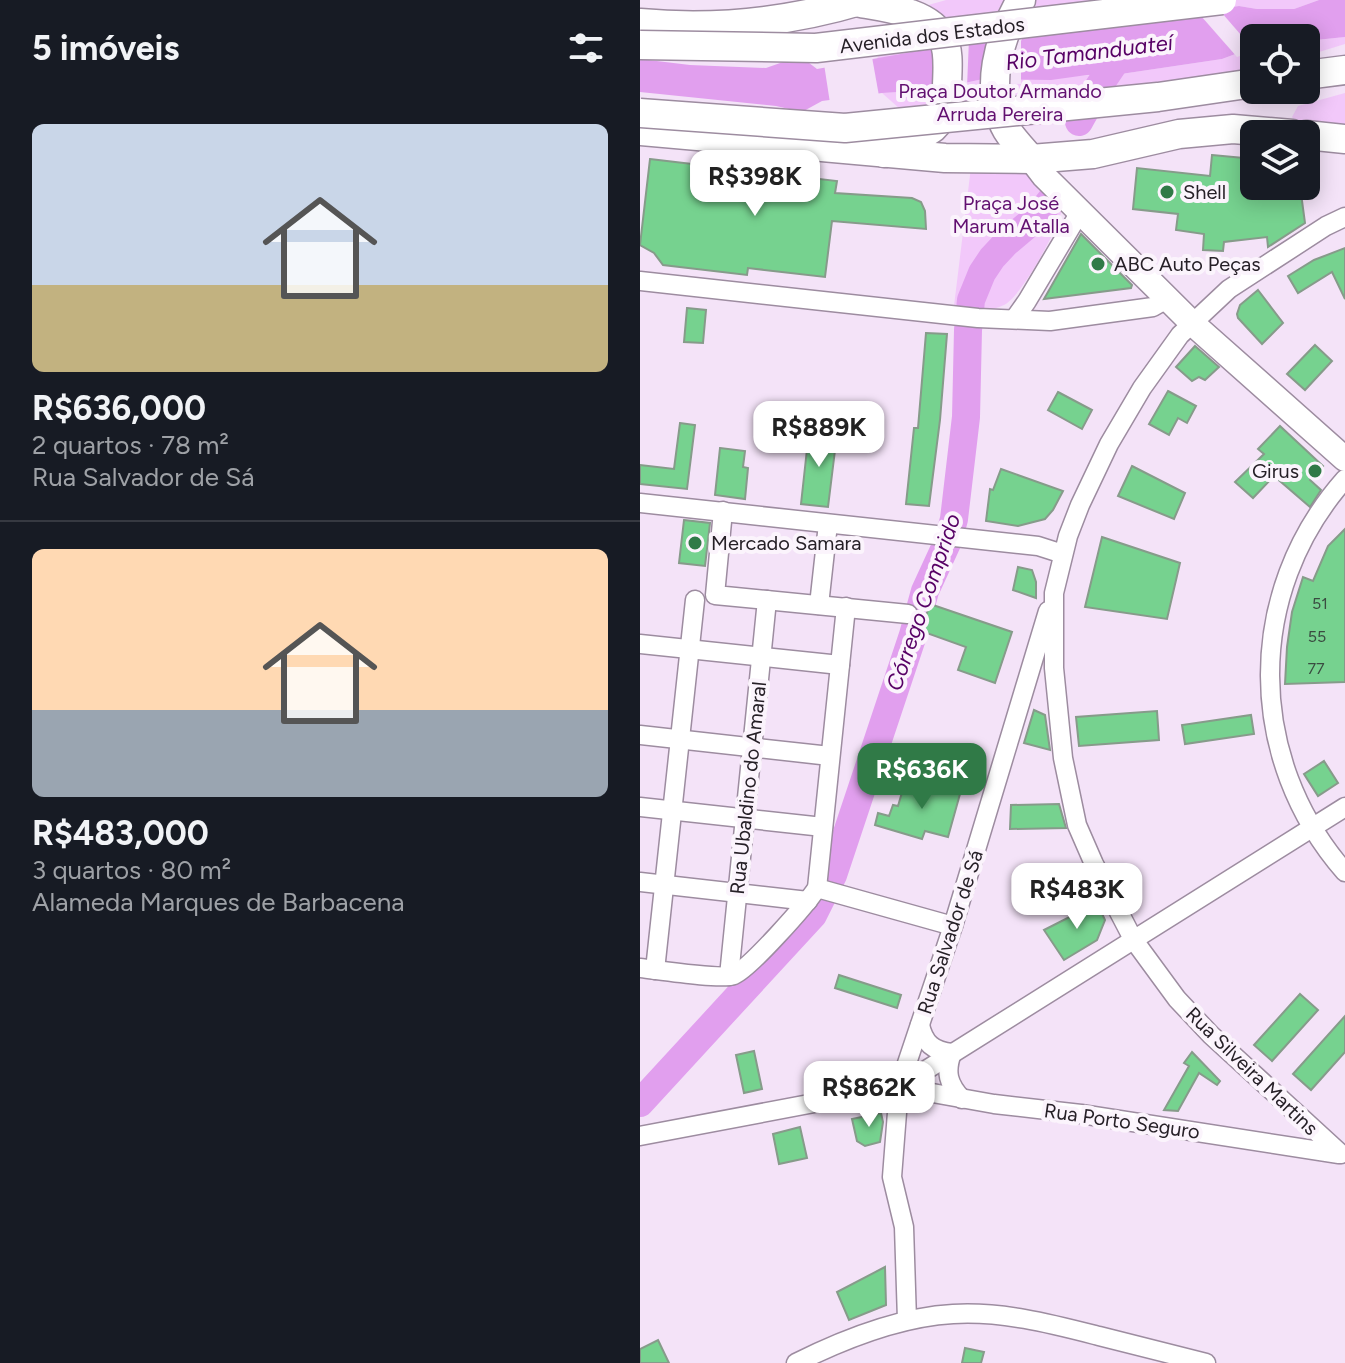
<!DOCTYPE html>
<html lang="pt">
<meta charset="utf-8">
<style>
:root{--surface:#171b24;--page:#242831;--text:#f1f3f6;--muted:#9ea1a6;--line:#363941;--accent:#307a47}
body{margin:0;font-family:Figtree,sans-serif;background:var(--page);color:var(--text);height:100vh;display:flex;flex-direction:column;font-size:30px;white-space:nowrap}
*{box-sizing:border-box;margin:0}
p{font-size:26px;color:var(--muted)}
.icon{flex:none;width:44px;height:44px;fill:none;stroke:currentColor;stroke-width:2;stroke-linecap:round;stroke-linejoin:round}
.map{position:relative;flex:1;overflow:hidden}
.panel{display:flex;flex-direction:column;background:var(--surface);width:640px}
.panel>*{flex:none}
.buttons{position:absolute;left:600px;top:24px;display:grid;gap:16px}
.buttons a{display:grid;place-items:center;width:80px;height:80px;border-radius:12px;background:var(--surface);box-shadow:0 4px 20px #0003;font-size:40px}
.price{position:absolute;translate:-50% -68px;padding:0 18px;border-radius:16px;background:#fff;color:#222;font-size:26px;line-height:52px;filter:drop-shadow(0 2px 4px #0008)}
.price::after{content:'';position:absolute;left:50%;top:48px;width:24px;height:18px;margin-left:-12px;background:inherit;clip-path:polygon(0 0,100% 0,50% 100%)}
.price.active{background:var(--accent);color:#fff}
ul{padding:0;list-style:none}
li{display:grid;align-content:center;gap:16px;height:424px;padding:0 32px}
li+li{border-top:2px solid var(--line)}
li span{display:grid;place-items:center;height:248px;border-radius:12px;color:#555}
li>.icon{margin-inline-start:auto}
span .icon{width:144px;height:144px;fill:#fffc;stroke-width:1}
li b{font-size:34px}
h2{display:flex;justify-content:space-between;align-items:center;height:96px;padding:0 32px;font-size:34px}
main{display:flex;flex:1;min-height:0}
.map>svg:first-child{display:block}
.green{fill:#f2c8fa}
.water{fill:#e19fee}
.pier{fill:#f4e3f8}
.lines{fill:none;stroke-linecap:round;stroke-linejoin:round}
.river{stroke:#e19fee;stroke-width:28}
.building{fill:#76d28f;stroke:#869b8a;stroke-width:2}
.minor-casing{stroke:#9d8ca0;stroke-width:21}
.major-casing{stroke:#9d8ca0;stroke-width:27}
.highway-casing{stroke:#9d8ca0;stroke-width:31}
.minor{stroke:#fff;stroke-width:18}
.major{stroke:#fff;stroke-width:24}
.highway{stroke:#fff;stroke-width:28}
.highway-bridge-casing{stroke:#9d8ca0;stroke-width:31;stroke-linecap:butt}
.highway-bridge{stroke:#fff;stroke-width:28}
.poi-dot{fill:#307a47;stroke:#fbf4fc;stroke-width:3}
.labels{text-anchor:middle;stroke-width:8;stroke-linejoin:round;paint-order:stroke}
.number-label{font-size:16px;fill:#3a4c41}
.street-label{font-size:20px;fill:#262027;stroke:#fbf4fc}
.park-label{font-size:20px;fill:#621070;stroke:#fbf4fc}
.poi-label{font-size:20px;fill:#262027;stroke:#fbf4fc;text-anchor:start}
.water-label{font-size:22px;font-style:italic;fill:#570065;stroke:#fbf4fc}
</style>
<main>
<section class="panel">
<h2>5 imóveis<svg class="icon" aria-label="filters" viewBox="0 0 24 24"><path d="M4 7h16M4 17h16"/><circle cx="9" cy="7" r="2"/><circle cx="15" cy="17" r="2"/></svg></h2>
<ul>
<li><span style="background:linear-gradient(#c9d6e8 65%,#c2b280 0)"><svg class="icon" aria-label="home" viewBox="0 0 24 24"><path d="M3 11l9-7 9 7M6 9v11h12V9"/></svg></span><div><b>R$636,000</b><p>2 quartos · 78 m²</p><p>Rua Salvador de Sá</p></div></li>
<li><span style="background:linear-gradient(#ffd9b3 65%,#9aa5b1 0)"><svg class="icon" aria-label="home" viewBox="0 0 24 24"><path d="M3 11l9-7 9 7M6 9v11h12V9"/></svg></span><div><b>R$483,000</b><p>3 quartos · 80 m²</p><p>Alameda Marques de Barbacena</p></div></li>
</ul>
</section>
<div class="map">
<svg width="705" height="1363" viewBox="0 0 705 1363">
<rect width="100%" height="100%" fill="#f4e3f8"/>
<g class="green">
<path d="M306,0H679L654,9H617L599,6L283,50L237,59C250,20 268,10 306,0Z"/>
<polygon points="705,37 705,44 666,56 666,41"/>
<polygon points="614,47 614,74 524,103 477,115 407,125 359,126 260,109 242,93 292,90 343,79 481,74 582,59"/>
<polygon points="705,93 705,130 658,125 652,117 658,106"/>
<path d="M331,167L386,171L422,208C420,227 381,297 364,305C349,313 330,308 314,306Z"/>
</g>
<polygon class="water" points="679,0 705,0 705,37 666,41 666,38 614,38 614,47 582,59 481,74 447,75 411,80 343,79 292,90 242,93 182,101 162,112 136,106 0,92 0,59 50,65 126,68 160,56 177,69 283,50 599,6 617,9 654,9"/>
<g class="pier">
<polygon points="575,5 614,50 614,51 597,57 554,8"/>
<polygon points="386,31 381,41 381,84 344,83 347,37"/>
<polygon points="329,39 327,87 293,94 295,50"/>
<polygon points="232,57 239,96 190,103 184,64"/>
</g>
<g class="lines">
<g class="river">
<polyline points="439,122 459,86 484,49"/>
<polyline points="0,1103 173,915 193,875 273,635 285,591 308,541 314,519 326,417 328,330 331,300 342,273 352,258 366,243 398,216 414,196"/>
</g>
</g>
<g class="building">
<polygon points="572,155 604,158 614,157 614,186 660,186 665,223 628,247 627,237 584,242 583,251 563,250 564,234 536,230 538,214 493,209 497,168 570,176"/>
<polygon points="10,159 197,181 195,193 272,198 281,202 285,211 286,229 192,221 185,277 108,268 107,275 23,265 14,253 0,245"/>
<polygon points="441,234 492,285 491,288 404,299"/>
<polygon points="705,248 705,299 692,272 658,293 648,276 674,260"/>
<polygon points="618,290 643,323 622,344 598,318 597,314 600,305"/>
<polygon points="47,308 66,310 63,343 44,342"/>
<polygon points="286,333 307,334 300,420 289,506 266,504 274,428 278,428"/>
<polygon points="675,345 692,361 665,390 647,374"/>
<polygon points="555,346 579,367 565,380 559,377 552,381 536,367"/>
<polygon points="528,391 556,406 547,423 538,418 529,435 509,424"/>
<polygon points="418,392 452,410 442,429 408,410"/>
<polygon points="40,423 55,425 47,489 0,484 0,465 34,469"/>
<polygon points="640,426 683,466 670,480 681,490 670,507 634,476 613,498 595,482 624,454 618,449"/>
<polygon points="169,431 197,434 188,507 161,504"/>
<polygon points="80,448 105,451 103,467 108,468 105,499 75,495"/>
<polygon points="492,466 545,493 534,519 478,496"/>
<polygon points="361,469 423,491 413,510 405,519 378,526 346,521 350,489 353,490"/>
<polygon points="44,520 70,523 65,566 39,563"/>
<polygon points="705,529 705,682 645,684 647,647 652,612 663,577 673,581 688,546"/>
<polygon points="462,537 540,563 527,619 445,607"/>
<polygon points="378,567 392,570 396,582 396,598 373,590"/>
<polygon points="290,604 372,632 355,683 318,670 326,647 281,631"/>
<polygon points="394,710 405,715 410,750 384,743"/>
<polygon points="517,711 519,740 439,746 436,717"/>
<polygon points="611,715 614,734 545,744 542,725"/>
<polygon points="684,761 698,783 678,796 664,774"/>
<polygon points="266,779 320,794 308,837 285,831 282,839 235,825 238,813 249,816 253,805 258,806"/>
<polygon points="419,804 426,828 370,829 371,805"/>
<polygon points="457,903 465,920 457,940 424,960 404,930"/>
<polygon points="199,975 261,995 257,1008 195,988"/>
<polygon points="660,994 678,1010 632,1061 614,1045"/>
<polygon points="705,1016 705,1052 671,1090 653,1074"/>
<polygon points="114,1051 122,1089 104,1093 96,1055"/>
<polygon points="552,1052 580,1081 577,1085 559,1073 538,1111 524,1110 549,1066 544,1063"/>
<polygon points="241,1113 243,1122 240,1142 225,1146 217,1141 212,1119"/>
<polygon points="160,1127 167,1158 139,1164 133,1134"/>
<polygon points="245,1267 246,1305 209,1320 197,1292"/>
<polygon points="18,1340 29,1363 0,1363 0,1349"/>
<polygon points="325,1348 344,1352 341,1363 322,1363"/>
</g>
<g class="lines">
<g class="minor-casing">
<g id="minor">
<polyline points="0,281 338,318 410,321 513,307 527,299"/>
<polyline points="375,318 387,301 440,212"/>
<path d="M705,479C604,593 606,759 705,872"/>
<polyline points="0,503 398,546 423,554"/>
<polyline points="83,511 75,595 268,614"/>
<polyline points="179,605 188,524"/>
<polyline points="0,644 200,665"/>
<polyline points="0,735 190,756"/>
<polyline points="0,807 183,827"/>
<polyline points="0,882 168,901"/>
<polyline points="177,888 313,926"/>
<path d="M0,968C18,970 81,980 94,975C110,968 166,905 177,888L206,607"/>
<polyline points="15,970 55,600"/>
<polyline points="89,976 127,600"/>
<path d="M280,1025C284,1043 293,1051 312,1053C305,1072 308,1084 322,1099"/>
<polyline points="259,1087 705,807"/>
<polyline points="0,1136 259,1087 354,1104 441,1114 699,1154"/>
<polyline points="701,1154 571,1035 537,999 493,939 454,864 437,825 423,758 414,668 414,593 428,536 440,505 469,444 502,388 540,335 589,289 686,226 705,217"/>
<polyline points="267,1320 264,1227 252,1177 259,1087 313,926 408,611"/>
<path d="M156,1363C204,1339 259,1317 313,1314C363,1311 412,1324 459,1336C495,1345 531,1354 566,1363"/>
</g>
</g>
<g class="major-casing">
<polyline id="major" points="391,159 404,176 553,324 705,459"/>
</g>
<g class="highway-casing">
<g id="highway">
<path d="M381,0C359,38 343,88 367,130C373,140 383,150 391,159"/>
<path d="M215,2C242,7 290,11 303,39C310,52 307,73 307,88C306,101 304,118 293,128C282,137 257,146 244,153"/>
<path d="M0,23C76,30 150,22 223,0"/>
<polyline points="666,75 705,70"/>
<polyline points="0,131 305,158 391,159 453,154 539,134 593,129 652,134"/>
<polyline points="666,135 705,139"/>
</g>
</g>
<use href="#minor" class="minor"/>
<use href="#major" class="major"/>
<use href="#highway" class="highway"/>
<g class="highway-bridge-casing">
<g id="highway-bridge">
<polyline points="0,45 176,48 582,0"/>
<polyline points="0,113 205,128 518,97 614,83"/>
</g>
</g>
<use href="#highway-bridge" class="highway-bridge"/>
</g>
<g class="poi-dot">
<circle cx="527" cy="192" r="8"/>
<circle cx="458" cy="264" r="8"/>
<circle cx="675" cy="471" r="8"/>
<circle cx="55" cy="543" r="8"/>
</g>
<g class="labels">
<g class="number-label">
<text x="680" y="609">51</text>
<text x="677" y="642">55</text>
<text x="676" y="674">77</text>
</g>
<g class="street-label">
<text transform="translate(292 35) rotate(-7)" y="7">Avenida dos Estados</text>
<text transform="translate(108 788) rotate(-84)" y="7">Rua Ubaldino do Amaral</text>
<text transform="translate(310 932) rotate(-72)" y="7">Rua Salvador de Sá</text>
<text transform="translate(612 1071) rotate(44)" y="7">Rua Silveira Martins</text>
<text transform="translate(482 1121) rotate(8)" y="7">Rua Porto Seguro</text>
</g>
<g class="park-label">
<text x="360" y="98">Praça Doutor Armando<tspan x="360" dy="23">Arruda Pereira</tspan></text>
<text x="371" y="210">Praça José<tspan x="371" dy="23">Marum Atalla</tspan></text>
</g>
<g class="poi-label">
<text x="543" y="199">Shell</text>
<text x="474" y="271">ABC Auto Peças</text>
<text x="659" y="478" text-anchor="end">Girus</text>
<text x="71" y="550">Mercado Samara</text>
</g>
<g class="water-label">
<text transform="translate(449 52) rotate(-7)" y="8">Rio Tamanduateí</text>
<text transform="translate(283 602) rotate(-71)" y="8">Córrego Comprido</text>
</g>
</g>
</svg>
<div class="buttons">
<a><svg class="icon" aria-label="locate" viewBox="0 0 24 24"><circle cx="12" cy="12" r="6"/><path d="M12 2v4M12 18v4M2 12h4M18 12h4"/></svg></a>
<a><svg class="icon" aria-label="layers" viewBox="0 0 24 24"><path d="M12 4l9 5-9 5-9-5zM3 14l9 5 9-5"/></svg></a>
</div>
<b class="price" style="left:115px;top:218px">R$398K</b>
<b class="price" style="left:179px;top:469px">R$889K</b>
<b class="price active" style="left:282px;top:811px">R$636K</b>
<b class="price" style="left:437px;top:931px">R$483K</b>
<b class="price" style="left:229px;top:1129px">R$862K</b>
</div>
</main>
